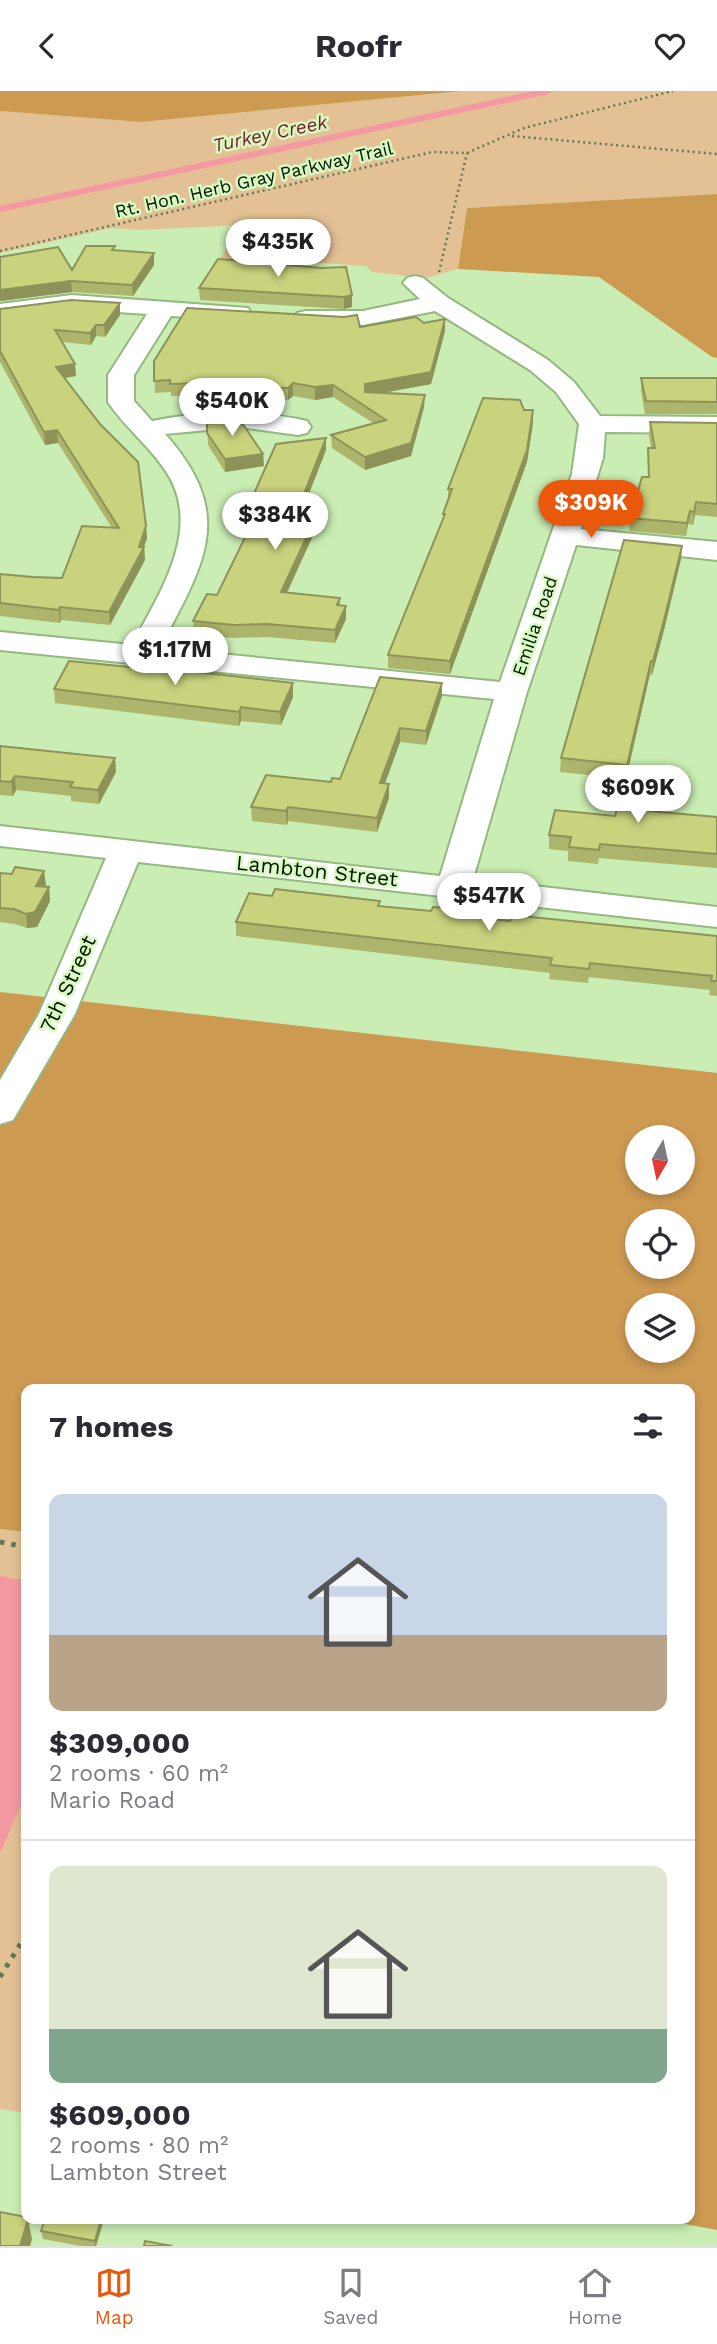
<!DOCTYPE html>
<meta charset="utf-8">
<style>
:root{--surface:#fff;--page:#f7f7f7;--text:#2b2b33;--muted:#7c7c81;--line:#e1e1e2;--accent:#ea580c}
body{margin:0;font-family:"Work Sans",sans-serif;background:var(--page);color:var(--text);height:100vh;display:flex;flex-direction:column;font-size:26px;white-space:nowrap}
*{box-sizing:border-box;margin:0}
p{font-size:23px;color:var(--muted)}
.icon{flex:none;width:38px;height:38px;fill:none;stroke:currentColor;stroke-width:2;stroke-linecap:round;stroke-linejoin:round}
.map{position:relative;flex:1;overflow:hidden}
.sheet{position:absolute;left:21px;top:1293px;width:674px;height:840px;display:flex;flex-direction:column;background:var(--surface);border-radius:14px;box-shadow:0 4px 10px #0003}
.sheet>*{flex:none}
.needle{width:46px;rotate:189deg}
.buttons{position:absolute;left:625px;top:1034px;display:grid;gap:14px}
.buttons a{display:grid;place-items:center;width:70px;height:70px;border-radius:50%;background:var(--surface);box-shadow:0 4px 10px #0003;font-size:35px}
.price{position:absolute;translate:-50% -60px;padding:0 16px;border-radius:24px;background:#fff;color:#222;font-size:23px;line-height:46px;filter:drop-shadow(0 2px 4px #0008)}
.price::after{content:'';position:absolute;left:50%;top:42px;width:21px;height:16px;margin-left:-10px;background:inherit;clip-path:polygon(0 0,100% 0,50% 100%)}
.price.selected{background:var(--accent);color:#fff}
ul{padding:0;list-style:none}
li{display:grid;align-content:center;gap:14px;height:371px;padding:0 28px}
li+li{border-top:2px solid var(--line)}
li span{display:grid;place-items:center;height:217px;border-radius:14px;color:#555}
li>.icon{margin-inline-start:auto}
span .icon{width:126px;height:126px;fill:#fffc;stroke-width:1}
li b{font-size:30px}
h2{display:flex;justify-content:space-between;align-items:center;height:84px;padding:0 28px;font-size:30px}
header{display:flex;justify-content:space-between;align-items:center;height:91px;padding:0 28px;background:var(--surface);font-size:32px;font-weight:700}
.tabs{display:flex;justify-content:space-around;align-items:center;height:98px;border-top:2px solid var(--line);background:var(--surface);font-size:19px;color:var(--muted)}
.tabs a{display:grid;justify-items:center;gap:4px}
.tabs .selected{color:var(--accent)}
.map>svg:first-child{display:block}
.green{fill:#e3c194}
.forest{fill:#cd9a52;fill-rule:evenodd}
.water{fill:#f499a2}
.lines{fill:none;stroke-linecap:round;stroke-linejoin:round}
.stream{stroke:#f499a2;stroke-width:6}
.minor-casing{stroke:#95b780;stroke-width:4}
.path-far1{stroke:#627955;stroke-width:2.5;stroke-dasharray:2 3.5;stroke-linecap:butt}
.path{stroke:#627955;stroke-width:5;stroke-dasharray:4.5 7;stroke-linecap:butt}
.minor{fill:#fff;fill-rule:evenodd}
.wall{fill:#adb56c}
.shaded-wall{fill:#8d9358}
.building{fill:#c9d27d;stroke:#8d9358;stroke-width:2}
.labels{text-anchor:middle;stroke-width:5;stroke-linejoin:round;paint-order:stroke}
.far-street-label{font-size:18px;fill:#061201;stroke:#d6fac0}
.far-water-label{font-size:19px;font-style:italic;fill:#7e152e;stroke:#d6fac0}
.street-label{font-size:21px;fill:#061201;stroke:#d6fac0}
</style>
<header><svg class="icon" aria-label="back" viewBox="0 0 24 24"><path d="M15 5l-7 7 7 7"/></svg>Roofr<svg class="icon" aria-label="heart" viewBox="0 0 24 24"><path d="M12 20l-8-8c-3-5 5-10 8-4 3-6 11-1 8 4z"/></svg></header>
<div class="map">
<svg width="717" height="2155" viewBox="0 0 717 2155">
<rect width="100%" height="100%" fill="#c9edb3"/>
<g class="green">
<polygon points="462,0 717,0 717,103 467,117 458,178 426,187 372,181 366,175 265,168 256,173 218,170 244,134 139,139 111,137 0,162 0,20 141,31"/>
<polygon points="0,1438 26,1441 26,2022 0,2018"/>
</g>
<g class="forest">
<polygon points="0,0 462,0 141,31 0,20"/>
<polygon points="717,103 717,267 712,266 599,186 458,178 467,117"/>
<path d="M0,901L717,982V2139L658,2128H690V1298H26V1441L0,1438ZM637,1046H682V1092H637ZM637,1130H682V1176H637ZM637,1214H682V1260H637Z"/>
</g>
<polygon class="water" points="0,1485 26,1490 26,1703 0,1762"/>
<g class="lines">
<polyline class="stream" points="0,118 548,0"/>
<g class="minor-casing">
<path id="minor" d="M415,185L423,187L448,207L548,269L574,291L600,325L717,326V342L605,341L603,367L581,438L717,451V469L576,454L527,601L473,788L717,816V836L138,771L75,923L13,1029L0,1033V989L39,923L106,767L0,755V735L440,785L494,608L0,559V541L132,554C160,501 206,434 163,376C146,352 124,335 108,311V284L147,223L72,218L0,227V213L72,204L248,217L251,222L248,227L239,229L171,225L134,284V310L152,330C202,320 248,318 298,328L307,330L311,336L307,342L298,344L240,336L165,343C238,425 203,473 160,557L500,591L572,383L579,333L556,301L530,279L435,220L363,234H306L297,232L294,227L297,222L306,220H363L420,208L403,192L407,187Z"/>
</g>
<g class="path-far1">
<polyline points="512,45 717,63"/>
<polyline points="0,160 432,61 467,62 524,37 673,0"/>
<polyline points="439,181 467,62"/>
</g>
<g class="path">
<polyline points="0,1451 26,1456"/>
<polyline points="0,1886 26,1844"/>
</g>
<use href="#minor" class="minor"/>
</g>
<g class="wall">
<polygon points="115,159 154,162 154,174 133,205 72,201 0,210 0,166 72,179"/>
<polygon points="199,197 352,204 352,216 344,218 200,209"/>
<polygon points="120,212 120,224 105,246 96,245 91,254 62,251 76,285 65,287 146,435 147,447 144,456 145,469 110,534 61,529 60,532 0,525 0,483 33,486 62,487 112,437 58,352 45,354 0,271 0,218"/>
<polygon points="424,232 445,240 431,293 383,302 424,316 411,365 365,379 332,357 331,344 373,332 333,306 315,309 293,305 288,309 224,308 225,319 207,320 207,304 171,305 171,301 155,302 154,270 360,236"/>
<polygon points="641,287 717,287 717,323 645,323 641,300"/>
<polygon points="524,319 533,319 533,332 527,371 450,583 388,577 388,564 443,429 443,423 448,410 448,398"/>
<polygon points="207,329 263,363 264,375 225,381 208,354"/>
<polygon points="650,331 717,332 717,426 695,424 693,434 688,433 686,445 629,440 630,427 648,386 648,357 651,357 649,344"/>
<polygon points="326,359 305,413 321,415 321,427 287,502 340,507 340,514 346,528 335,552 267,546 234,547 194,543 193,530 217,504 251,434 251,428 255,420 252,420 252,407"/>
<polygon points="682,455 681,468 664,539 652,584 650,583 626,688 560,681 561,667"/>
<polygon points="160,579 293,606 281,634 241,630 239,635 55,612 54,598"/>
<polygon points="380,586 442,605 426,654 400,651 385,692 389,707 377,741 288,730 287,734 252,730 251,716 331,691 340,688"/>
<polygon points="0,655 115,667 116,681 99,713 71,710 71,705 16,699 13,705 0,704"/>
<polygon points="657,704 652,720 717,726 717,777 599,767 598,773 568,770 568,760 549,758 549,744 615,725"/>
<polygon points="44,780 45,796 49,796 50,810 37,836 27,837 15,833 0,831 0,782 12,783"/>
<polygon points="380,815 510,830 717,845 717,905 709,904 710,899 589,886 588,892 549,888 550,882 236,845 236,831"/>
<polygon points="104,2128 96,2155 81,2155 43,2148 41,2140"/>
</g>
<g class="shaded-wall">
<polygon points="154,162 154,174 133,205 132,194"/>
<polygon points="71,190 72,201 0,210 0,199"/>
<polygon points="352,204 352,216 344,218 344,206"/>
<polygon points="120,212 120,224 105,246 104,234"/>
<polygon points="445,228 445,240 431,293 365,305 365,293"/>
<polygon points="96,234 96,245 91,254 90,242"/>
<polygon points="75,273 76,285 57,288 56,276"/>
<polygon points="293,292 293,305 288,309 288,297"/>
<polygon points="333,294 333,306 315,309 315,296"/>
<polygon points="425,304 424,316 411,365 365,379 365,366"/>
<polygon points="533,319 533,332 527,371 450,583 450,570"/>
<polygon points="57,339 58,352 45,354 44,341"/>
<polygon points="326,347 326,359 300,425 300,413"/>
<polygon points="263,363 264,375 225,381 225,368"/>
<polygon points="696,411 695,424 693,434 694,421"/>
<polygon points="321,415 321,427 281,514 281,501"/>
<polygon points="690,420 688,433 686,445 687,432"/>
<polygon points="146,435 147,447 143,458 144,456 145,469 110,534 109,521 139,456"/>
<polygon points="682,455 681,468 664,539 652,584 653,570"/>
<polygon points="346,515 346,528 335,552 335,539"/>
<polygon points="60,516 61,529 60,532 59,519"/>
<polygon points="651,570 650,583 626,688 627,674"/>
<polygon points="293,592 293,606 281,634 280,621"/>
<polygon points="442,592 442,605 426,654 426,640"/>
<polygon points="241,616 241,630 239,635 239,621"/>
<polygon points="400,637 400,651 380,706 380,692"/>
<polygon points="115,667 116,681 99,713 98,699"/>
<polygon points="15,685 16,699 13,705 11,691"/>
<polygon points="658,690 657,704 648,733 649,720"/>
<polygon points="389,693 389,707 377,741 377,727"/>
<polygon points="288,716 288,730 287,734 286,720"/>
<polygon points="44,780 46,794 37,809 36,795"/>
<polygon points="49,796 50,810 37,836 27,837 26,823"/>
<polygon points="28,2128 32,2148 30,2155 20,2155"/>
<polygon points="101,2128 104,2128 96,2155 95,2155 95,2150"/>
</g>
<g class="building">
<polygon points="86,155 115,155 112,159 154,162 132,194 71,190 0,199 0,166 58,156 72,179"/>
<polygon points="218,168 321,177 346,176 352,204 344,206 199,197"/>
<polygon points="71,209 120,212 104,234 96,234 90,242 55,239 75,273 56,276 100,333 138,371 146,435 139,456 144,456 109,521 60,516 59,519 0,512 0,483 33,486 62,487 82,435 119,437 57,339 44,341 0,260 0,218"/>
<polygon points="187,217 344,226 357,224 360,236 416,226 424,232 445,228 431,281 365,293 365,301 425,304 411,352 365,366 331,344 386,329 333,294 315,296 293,292 288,297 217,296 224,306 207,307 207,292 170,293 170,289 154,290 154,270"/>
<polygon points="641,287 717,287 717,311 646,310"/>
<polygon points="483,307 520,309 524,319 533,319 527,359 450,570 388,564 445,423 443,423 452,398 448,398"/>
<polygon points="238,326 263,363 225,368 207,342 207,329"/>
<polygon points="650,331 717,332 717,413 696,411 694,421 690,420 687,432 630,427 642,386 649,386 648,357 655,357"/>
<polygon points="326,347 300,413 321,415 281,501 340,507 337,514 346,515 335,539 267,533 234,534 193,530 207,503 217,504 254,428 251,428 261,408 252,407 276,353"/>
<polygon points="624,449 682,455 665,525 653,570 651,570 627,674 561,667"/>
<polygon points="69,570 160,579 161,577 293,592 280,621 241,616 239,621 54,598"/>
<polygon points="380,586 442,592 426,640 400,637 380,692 389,693 377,727 288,716 286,720 251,716 266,684 331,691 332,687 340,688"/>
<polygon points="0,655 115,667 98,699 70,696 73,691 15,685 11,691 0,690"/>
<polygon points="627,687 658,690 649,720 717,726 717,763 600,753 599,759 569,756 571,746 549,744 555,719 615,725"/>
<polygon points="15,776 44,780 36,795 49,796 35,821 26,823 14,818 0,817 0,782 12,783"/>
<polygon points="275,798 380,810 378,815 431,820 433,816 459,818 457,824 510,830 512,824 717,845 717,890 711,890 712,885 590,872 589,878 550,874 552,867 236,831 249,802 272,805"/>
<polygon points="0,2121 26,2126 26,2128 28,2128 20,2155 0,2155"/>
<polygon points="45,2128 101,2128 95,2150 41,2140"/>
<polygon points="145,2150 172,2155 144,2155"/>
</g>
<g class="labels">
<g class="far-street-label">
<text transform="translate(254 89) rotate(-13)" y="6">Rt. Hon. Herb Gray Parkway Trail</text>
<text transform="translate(535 535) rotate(-71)" y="6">Emilia Road</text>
</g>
<g class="far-water-label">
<text transform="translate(270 42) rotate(-12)" y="7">Turkey Creek</text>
</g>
<g class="street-label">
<text transform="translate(317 780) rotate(6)" y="7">Lambton Street</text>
<text transform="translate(68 893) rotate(-65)" y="7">7th Street</text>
</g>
</g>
</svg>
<div class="buttons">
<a><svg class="needle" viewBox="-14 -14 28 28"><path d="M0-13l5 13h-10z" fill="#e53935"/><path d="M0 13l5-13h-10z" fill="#7c7c81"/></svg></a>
<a><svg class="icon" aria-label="locate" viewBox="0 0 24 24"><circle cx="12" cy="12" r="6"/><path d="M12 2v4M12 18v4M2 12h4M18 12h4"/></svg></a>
<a><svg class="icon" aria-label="layers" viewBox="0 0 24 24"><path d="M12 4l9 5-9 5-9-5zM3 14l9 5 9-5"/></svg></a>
</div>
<b class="price" style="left:278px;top:188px">$435K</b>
<b class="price" style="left:232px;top:347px">$540K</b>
<b class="price selected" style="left:591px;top:449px">$309K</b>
<b class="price" style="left:275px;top:461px">$384K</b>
<b class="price" style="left:175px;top:596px">$1.17M</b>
<b class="price" style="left:638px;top:734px">$609K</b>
<b class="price" style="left:489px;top:842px">$547K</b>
<section class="sheet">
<h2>7 homes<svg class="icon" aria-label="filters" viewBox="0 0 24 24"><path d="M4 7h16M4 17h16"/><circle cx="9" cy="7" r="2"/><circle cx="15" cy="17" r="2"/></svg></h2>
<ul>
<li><span style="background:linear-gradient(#c9d6e8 65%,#b9a48a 0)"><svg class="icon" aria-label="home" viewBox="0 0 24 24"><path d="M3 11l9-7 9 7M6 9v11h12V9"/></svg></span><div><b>$309,000</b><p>2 rooms · 60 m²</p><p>Mario Road</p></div></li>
<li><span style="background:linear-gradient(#dfe7d0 75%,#7fa58c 0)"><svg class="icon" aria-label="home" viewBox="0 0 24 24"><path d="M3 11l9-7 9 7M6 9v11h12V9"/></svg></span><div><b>$609,000</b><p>2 rooms · 80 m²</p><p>Lambton Street</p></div></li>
</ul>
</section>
</div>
<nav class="tabs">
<a class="selected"><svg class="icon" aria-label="map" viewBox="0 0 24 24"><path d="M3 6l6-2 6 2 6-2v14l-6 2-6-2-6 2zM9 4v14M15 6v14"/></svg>Map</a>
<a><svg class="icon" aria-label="saved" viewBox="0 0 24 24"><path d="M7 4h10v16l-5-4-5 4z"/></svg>Saved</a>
<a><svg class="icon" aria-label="home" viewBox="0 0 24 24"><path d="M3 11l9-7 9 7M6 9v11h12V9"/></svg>Home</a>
</nav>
